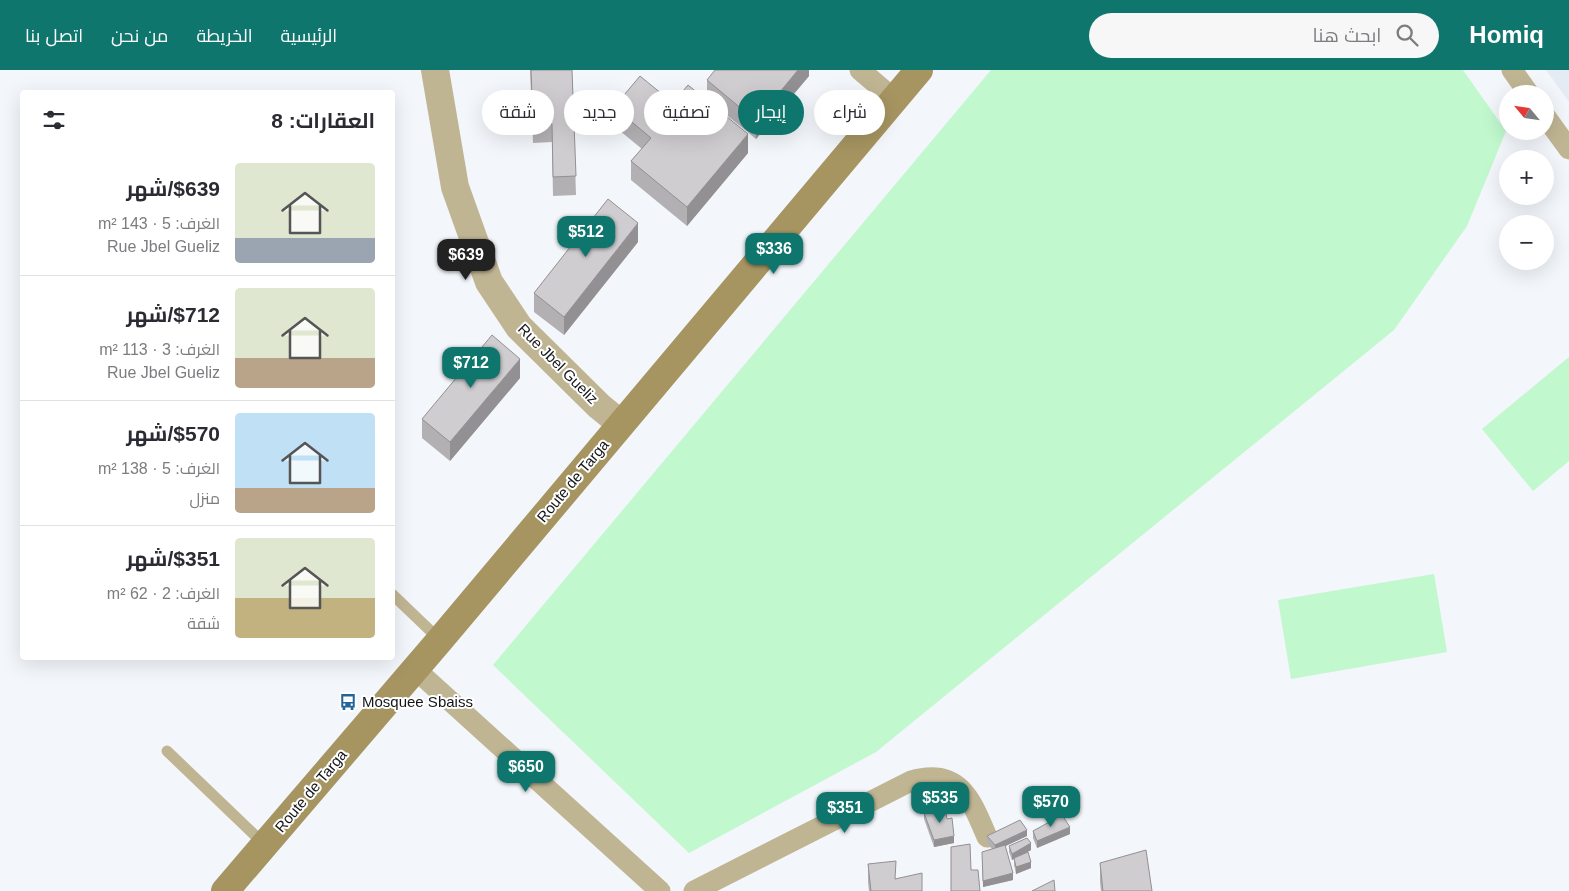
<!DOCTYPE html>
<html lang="ar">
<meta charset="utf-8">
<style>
:root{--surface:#fff;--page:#f7f7f7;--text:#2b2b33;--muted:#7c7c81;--line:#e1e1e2;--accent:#0f766e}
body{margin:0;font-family:Arial,Cairo,sans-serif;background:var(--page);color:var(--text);direction:rtl;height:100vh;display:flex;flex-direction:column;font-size:19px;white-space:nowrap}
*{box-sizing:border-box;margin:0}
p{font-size:16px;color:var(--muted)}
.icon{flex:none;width:28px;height:28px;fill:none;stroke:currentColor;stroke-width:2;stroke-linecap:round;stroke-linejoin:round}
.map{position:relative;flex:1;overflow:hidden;direction:ltr}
.details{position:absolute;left:20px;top:20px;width:375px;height:570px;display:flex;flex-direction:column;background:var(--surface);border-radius:5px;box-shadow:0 5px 20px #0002;direction:rtl}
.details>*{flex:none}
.banner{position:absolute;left:410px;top:20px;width:475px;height:45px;direction:rtl;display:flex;gap:10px}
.needle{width:32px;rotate:299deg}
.controls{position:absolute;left:1499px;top:15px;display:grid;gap:10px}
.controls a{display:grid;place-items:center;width:55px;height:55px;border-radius:50%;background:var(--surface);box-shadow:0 5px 20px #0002;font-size:25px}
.price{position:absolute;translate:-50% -42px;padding:0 11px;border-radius:10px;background:var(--accent);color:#fff;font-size:16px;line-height:32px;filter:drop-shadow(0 1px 2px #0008)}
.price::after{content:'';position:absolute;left:50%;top:30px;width:15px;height:11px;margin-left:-8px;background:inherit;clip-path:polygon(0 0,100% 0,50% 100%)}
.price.on{background:#222;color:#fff}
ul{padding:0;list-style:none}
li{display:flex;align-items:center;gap:15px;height:125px;padding:0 20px}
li+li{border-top:1px solid var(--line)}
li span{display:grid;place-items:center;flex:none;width:140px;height:100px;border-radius:5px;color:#555}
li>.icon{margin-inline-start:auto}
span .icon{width:60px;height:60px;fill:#fffc;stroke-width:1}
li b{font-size:21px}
h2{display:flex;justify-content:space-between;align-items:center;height:60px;padding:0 20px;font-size:21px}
.tag{padding:0 18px;border-radius:22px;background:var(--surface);box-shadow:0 5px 20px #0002;font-size:18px;line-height:45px}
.tag.on{background:var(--accent);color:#fff}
header{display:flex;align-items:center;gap:30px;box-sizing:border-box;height:70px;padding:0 25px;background:var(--accent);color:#fff}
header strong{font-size:24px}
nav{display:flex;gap:28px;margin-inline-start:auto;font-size:18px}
.search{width:350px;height:45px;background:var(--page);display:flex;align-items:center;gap:12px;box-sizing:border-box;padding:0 18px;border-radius:28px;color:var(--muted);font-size:19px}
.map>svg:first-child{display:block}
.built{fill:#e4ebf5}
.green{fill:#c1f8ce}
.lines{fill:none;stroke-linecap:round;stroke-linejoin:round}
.service{stroke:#c0b593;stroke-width:11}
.minor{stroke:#c0b593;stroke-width:21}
.tertiary{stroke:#c0b593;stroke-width:28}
.secondary{stroke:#a69561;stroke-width:28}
.wall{fill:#b3b0b4}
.shaded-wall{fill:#929092}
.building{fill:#d0cdd1;stroke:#929092}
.labels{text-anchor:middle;stroke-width:4;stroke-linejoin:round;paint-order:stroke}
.street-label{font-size:15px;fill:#141517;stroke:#fff}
.poi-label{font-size:15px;fill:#141517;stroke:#fff;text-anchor:start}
</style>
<header>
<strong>Homiq</strong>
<div class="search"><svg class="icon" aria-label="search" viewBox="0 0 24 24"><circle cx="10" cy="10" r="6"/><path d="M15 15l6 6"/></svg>ابحث هنا</div>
<nav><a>الرئيسية</a><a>الخريطة</a><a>من نحن</a><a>اتصل بنا</a></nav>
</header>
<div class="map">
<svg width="1569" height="821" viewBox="0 0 1569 821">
<rect width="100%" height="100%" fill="#f3f6fa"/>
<polygon class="built" points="1546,0 1569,0 1569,32"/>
<g class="green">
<polygon points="991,0 1463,0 1506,61 1467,156 1394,260 876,682 689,783 493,595"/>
<polygon points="1569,287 1569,391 1533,421 1482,359"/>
<polygon points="1434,504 1447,582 1291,609 1278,530"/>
</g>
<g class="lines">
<g class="service">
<polyline points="392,524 440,570"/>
<polyline points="167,681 265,775"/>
</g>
<g class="minor">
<polyline points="860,0 894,29"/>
<polyline points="1512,0 1529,24"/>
<polyline points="1545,46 1569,79"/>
<polyline points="415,599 660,821"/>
<path d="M694,821L911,711C959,697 971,729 987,767"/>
</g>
<polyline class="tertiary" points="435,0 455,117 489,212 519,257 599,336 621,354"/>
<polyline class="secondary" points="225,821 440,570 919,0"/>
</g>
<g class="wall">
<polygon points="530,0 572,0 576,125 553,126 552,72 533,73"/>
<polygon points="809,0 809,6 756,69 707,29 707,10"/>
<polygon points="673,33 748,83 687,156 631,110 631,91 642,79 614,56 614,37"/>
<polygon points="638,172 564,265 534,242 534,223"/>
<polygon points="520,308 450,391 422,368 422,349"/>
<polygon points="924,743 947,749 954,773 934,777 924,749"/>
<polygon points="1033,761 1070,764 1037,778 1033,768"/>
<polygon points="987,766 1027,766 1005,776 1013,810 983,817 982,789 992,779 987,773"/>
<polygon points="1009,776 1031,780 1024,784 1031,798 1016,804 1014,795 1014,789 1012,790 1009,782"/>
<polygon points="1100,793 1152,821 1101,821 1100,812"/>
<polygon points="868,794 896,809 922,821 869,821 868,812"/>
</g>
<g class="shaded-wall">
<polygon points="798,0 809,0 809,6 756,69 756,51"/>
<polygon points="748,64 748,83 687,156 687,137"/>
<polygon points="638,153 638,172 564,265 564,247"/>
<polygon points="520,289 520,308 450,391 450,372"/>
<polygon points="1070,757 1070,764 1037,778 1037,771"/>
<polygon points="1027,760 1027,766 995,781 995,775"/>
<polygon points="954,766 954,773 934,777 934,770"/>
<polygon points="1031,773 1031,780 1012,790 1012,784"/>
<polygon points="1031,792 1031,798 1016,804 1016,797"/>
<polygon points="1013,803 1013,810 983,817 983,811"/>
</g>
<g class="building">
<polygon points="531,0 572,0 576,106 553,107 552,54 533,54"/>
<polygon points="715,0 798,0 756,51 707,10"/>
<polygon points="640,6 673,33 688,15 748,64 687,137 631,91 651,68 614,37"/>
<polygon points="608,129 638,153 564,247 534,223"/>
<polygon points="492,265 520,289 450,372 422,349"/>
<polygon points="945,737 947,749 952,748 954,766 934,770 924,743"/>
<polygon points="1062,745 1070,757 1037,771 1033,761"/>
<polygon points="1020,750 1027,760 995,775 987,766"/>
<polygon points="1027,768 1031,773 1012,784 1009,776"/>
<polygon points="970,774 971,800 978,800 980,821 951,821 951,777"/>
<polygon points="1005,775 1013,803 983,811 982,782"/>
<polygon points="1146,780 1152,821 1103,821 1100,793"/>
<polygon points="1028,782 1031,792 1016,797 1014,788"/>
<polygon points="896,791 895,809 922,803 922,821 871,821 868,794"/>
<polygon points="1054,810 1055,821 1032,821"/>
</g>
<defs>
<g id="bus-bare" transform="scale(1.35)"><path d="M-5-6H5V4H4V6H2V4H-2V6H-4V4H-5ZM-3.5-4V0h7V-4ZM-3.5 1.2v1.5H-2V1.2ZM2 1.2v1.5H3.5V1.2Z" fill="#24649a" stroke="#fff" stroke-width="2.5" paint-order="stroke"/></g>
</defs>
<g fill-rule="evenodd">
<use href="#bus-bare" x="348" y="632"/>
</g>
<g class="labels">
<g class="street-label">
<text transform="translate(558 294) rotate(45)" y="5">Rue Jbel Gueliz</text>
<text transform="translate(573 411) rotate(-50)" y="5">Route de Targa</text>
<text transform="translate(311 721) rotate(-50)" y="5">Route de Targa</text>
</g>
<g class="poi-label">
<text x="362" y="637">Mosquee Sbaiss</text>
</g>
</g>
</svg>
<div class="controls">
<a><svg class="needle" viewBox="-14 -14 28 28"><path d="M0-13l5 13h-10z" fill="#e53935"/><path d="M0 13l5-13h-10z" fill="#7c7c81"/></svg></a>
<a>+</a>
<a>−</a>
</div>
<b class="price" style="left:586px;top:188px">$512</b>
<b class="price" style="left:774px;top:205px">$336</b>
<b class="price on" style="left:466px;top:211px">$639</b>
<b class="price" style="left:471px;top:319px">$712</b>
<b class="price" style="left:526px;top:723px">$650</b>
<b class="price" style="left:940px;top:754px">$535</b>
<b class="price" style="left:1051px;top:758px">$570</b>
<b class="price" style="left:845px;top:764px">$351</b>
<div class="banner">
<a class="tag">شراء</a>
<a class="tag on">إيجار</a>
<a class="tag">تصفية</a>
<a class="tag">جديد</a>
<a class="tag">شقة</a>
</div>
<section class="details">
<h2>العقارات: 8<svg class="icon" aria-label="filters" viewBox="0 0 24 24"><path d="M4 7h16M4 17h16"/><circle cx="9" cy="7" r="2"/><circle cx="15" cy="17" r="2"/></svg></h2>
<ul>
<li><span style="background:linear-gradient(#dfe7d0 75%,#9aa5b1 0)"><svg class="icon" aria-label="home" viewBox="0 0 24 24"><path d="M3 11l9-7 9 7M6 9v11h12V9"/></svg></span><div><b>$639/شهر</b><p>الغرف: 5 · 143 m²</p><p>Rue Jbel Gueliz</p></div></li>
<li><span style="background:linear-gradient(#dfe7d0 70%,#b9a48a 0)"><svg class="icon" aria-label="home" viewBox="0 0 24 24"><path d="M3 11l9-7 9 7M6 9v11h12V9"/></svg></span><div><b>$712/شهر</b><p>الغرف: 3 · 113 m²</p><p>Rue Jbel Gueliz</p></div></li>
<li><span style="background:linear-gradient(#bfe0f5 75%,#b9a48a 0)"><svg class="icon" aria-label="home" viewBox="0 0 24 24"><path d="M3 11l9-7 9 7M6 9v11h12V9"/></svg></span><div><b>$570/شهر</b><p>الغرف: 5 · 138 m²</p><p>منزل</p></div></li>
<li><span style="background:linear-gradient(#dfe7d0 60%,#c2b280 0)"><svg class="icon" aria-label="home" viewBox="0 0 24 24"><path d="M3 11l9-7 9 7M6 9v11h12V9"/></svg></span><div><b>$351/شهر</b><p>الغرف: 2 · 62 m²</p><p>شقة</p></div></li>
</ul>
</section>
</div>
